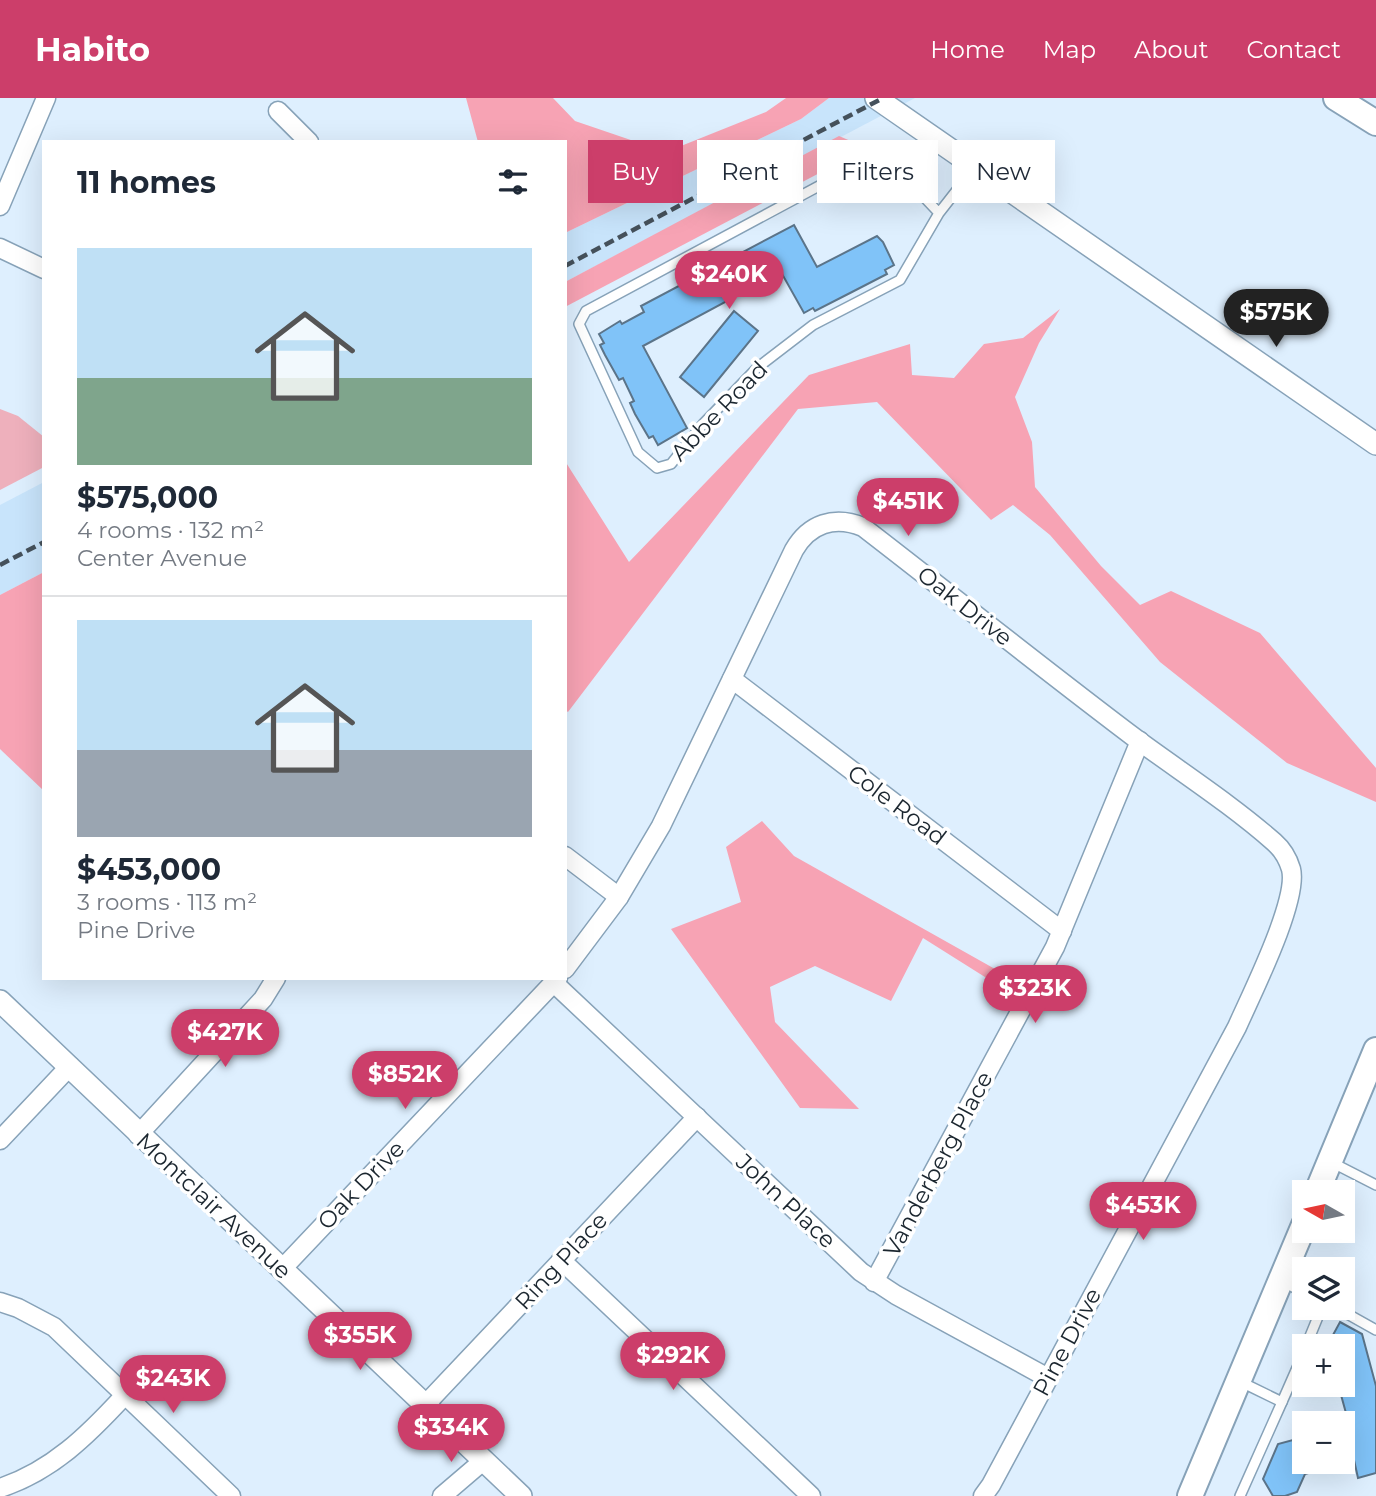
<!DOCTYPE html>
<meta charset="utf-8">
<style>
:root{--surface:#fff;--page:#f6f6f7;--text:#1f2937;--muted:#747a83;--line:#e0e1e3;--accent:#cc3e6a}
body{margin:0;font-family:Montserrat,sans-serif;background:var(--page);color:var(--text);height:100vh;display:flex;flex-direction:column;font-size:26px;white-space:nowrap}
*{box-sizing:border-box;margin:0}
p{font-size:23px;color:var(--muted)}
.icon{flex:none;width:38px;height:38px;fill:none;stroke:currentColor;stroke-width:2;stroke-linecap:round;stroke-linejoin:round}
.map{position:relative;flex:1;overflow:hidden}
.panel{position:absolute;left:42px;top:42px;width:525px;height:840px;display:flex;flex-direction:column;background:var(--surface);border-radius:0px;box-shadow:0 7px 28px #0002}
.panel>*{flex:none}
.top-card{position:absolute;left:588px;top:42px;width:665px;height:63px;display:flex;gap:14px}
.needle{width:46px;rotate:279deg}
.tools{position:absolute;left:1292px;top:1082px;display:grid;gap:14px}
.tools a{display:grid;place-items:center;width:63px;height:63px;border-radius:0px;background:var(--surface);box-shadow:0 7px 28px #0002;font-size:35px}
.price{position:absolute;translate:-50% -60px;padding:0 16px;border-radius:24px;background:var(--accent);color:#fff;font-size:23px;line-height:46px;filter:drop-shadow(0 2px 4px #0008)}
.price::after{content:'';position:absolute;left:50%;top:42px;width:21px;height:16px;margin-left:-10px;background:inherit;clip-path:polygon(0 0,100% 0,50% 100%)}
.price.selected{background:#222;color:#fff}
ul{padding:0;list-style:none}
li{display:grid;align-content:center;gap:14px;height:371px;padding:0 35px}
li+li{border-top:2px solid var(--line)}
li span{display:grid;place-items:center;height:217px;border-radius:0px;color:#555}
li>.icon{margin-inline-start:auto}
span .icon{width:126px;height:126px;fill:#fffc;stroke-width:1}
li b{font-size:30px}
h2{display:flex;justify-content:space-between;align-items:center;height:84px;padding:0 35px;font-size:30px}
.chip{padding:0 24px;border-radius:0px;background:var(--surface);box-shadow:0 7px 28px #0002;font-size:24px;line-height:63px}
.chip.selected{background:var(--accent);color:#fff}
header{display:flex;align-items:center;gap:42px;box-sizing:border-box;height:98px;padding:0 35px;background:var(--accent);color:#fff}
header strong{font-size:33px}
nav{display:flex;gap:38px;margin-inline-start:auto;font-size:24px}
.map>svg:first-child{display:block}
.built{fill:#c8e4fb}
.green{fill:#eeb0bc}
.forest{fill:#f7a3b4}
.building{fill:#80c3f8;stroke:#5b7489;stroke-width:2}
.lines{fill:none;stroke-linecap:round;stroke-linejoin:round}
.service-casing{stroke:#87a2b8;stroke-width:12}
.minor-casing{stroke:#87a2b8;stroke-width:21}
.tertiary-casing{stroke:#87a2b8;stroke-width:24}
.secondary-casing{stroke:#87a2b8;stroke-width:28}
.service{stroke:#fff;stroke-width:9}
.minor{stroke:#fff;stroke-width:18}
.tertiary{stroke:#fff;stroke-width:21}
.secondary{stroke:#fff;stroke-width:24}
.rail{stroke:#45515b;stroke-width:4.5;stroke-dasharray:10 5;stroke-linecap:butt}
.labels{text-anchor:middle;stroke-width:7;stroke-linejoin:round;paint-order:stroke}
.street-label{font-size:23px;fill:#1b262f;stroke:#fff}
</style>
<header>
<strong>Habito</strong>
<nav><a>Home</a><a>Map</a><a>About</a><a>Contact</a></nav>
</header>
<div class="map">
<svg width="1376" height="1398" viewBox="0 0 1376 1398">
<rect width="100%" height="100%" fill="#deeffe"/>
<g class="built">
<polygon points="829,0 915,0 565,184 565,135 801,21"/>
<polygon points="44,384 44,474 0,497 0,407"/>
</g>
<polygon class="green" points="0,311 18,318 44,339 44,369 0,392"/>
<g class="forest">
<polygon points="466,0 553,0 575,23 666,54 766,14 786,0 829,0 801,21 565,135 565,44 478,44"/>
<polygon points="839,38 867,50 565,209 565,184"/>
<polygon points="1060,211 1039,245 1015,299 1032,344 1035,389 1101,468 1140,507 1171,493 1260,535 1376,670 1376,704 1287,665 1160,564 1050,437 1013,407 991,422 877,304 798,311 568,614 565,612 565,363 629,464 809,277 910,246 912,277 954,280 984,246 1023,240"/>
<polygon points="44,474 44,693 0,651 0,497"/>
<polygon points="762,723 794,758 1011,880 1004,891 923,840 891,903 815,868 770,889 775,924 859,1011 800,1010 671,831 741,804 726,749"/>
</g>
<g class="building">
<polygon points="794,127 817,169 877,138 883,144 894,167 885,172 887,176 852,194 815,213 813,210 804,215 781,174 643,248 687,330 658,347 653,338 649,340 635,316 630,305 634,303 623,280 619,282 605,257 600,247 604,245 599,236 620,223 622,226 644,214 641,208"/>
<polygon points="734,213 758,233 704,299 680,279"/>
<polygon points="1340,1224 1362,1236 1376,1288 1376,1375 1358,1380 1354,1362 1342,1365 1342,1328 1349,1326 1338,1286 1342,1286 1342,1248 1327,1248"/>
<polygon points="1304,1339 1304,1363 1336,1363 1336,1367 1305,1376 1297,1394 1285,1398 1273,1398 1263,1381 1278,1346"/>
</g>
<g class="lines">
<g class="service-casing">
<g id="service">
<polyline points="939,115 888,61 873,59 586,213 579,226 638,354 657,370 671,366 703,326 757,270 813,227 900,182 939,115 975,69"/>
<polyline points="1331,1064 1376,1087"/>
<polyline points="1284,1184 1304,1195"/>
<polyline points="1335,1209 1376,1232"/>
<polyline points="1306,1248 1322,1209"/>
<polyline points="1282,1304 1304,1254"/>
<polyline points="1240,1398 1282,1304 1241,1284"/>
</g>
</g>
<g class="minor-casing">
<g id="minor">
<polyline points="278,13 309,44"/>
<polyline points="0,108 46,0"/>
<polyline points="0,150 44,171"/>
<polyline points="732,581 1062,833"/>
<polyline points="565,758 619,799"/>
<path d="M565,871L619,799L661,728L794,452C809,426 834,417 863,429C955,500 1046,573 1139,643C1184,676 1232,707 1274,744C1282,751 1288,761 1291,771C1299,802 1251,897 1237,929L991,1387L983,1398"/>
<polyline points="554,885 861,1174 896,1197 1048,1280"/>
<polyline points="138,1037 263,901 276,880"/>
<polyline points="0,1042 70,968"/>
<polyline points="561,1162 811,1398"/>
<polyline points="281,1172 558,880"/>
<polyline points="874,1184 1055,849 1140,643"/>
<polyline points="0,1204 18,1210 54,1229 231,1398"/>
<polyline points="425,1307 697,1019"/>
<path d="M0,1390C52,1373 88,1337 124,1298"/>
<polyline points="442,1398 483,1363"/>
</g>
</g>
<g class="tertiary-casing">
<g id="tertiary">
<polyline points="876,0 1376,346"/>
<polyline points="0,903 521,1398"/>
</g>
</g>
<g class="secondary-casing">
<g id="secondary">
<polyline points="1336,0 1376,25"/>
<polyline points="1317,1094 1376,952"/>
<polyline points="1190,1398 1304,1127"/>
</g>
</g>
<use href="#service" class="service"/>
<use href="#minor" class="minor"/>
<use href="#tertiary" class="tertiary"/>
<use href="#secondary" class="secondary"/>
<g class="rail">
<polyline points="565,168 883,0"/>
<polyline points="0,467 44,444"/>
</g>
</g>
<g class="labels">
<g class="street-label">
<text transform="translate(719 313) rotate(-46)" y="8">Abbe Road</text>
<text transform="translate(965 508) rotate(38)" y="8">Oak Drive</text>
<text transform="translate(897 707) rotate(37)" y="8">Cole Road</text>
<text transform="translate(938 1066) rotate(-62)" y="8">Vanderberg Place</text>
<text transform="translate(361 1087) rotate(-46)" y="8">Oak Drive</text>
<text transform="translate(786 1103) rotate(43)" y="8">John Place</text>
<text transform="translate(214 1108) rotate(43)" y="8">Montclair Avenue</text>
<text transform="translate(561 1163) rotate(-47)" y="8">Ring Place</text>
<text transform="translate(1067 1244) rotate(-62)" y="8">Pine Drive</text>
</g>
</g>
</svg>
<div class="tools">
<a><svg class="needle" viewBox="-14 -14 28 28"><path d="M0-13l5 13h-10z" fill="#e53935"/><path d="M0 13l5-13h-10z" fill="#747a83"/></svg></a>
<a><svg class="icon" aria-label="layers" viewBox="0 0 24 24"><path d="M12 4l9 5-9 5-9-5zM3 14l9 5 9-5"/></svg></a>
<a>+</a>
<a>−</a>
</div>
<b class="price" style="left:729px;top:213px">$240K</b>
<b class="price selected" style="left:1276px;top:251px">$575K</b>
<b class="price" style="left:908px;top:440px">$451K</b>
<b class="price" style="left:1035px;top:927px">$323K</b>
<b class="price" style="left:225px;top:971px">$427K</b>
<b class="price" style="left:405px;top:1013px">$852K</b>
<b class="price" style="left:1143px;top:1144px">$453K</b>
<b class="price" style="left:360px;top:1274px">$355K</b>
<b class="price" style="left:673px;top:1294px">$292K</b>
<b class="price" style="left:173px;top:1317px">$243K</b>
<b class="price" style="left:451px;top:1366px">$334K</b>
<div class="top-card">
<a class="chip selected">Buy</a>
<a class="chip">Rent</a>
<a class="chip">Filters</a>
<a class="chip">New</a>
</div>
<section class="panel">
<h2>11 homes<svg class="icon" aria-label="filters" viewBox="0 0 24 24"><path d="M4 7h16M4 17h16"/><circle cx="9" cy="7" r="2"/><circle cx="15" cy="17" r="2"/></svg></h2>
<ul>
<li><span style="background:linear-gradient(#bfe0f5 60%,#7fa58c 0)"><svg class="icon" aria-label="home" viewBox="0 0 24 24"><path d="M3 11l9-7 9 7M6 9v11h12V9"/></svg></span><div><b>$575,000</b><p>4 rooms · 132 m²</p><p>Center Avenue</p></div></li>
<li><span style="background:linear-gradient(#bfe0f5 60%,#9aa5b1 0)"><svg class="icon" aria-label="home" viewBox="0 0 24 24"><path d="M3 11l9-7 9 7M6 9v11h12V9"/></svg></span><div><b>$453,000</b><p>3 rooms · 113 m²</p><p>Pine Drive</p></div></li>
</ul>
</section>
</div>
